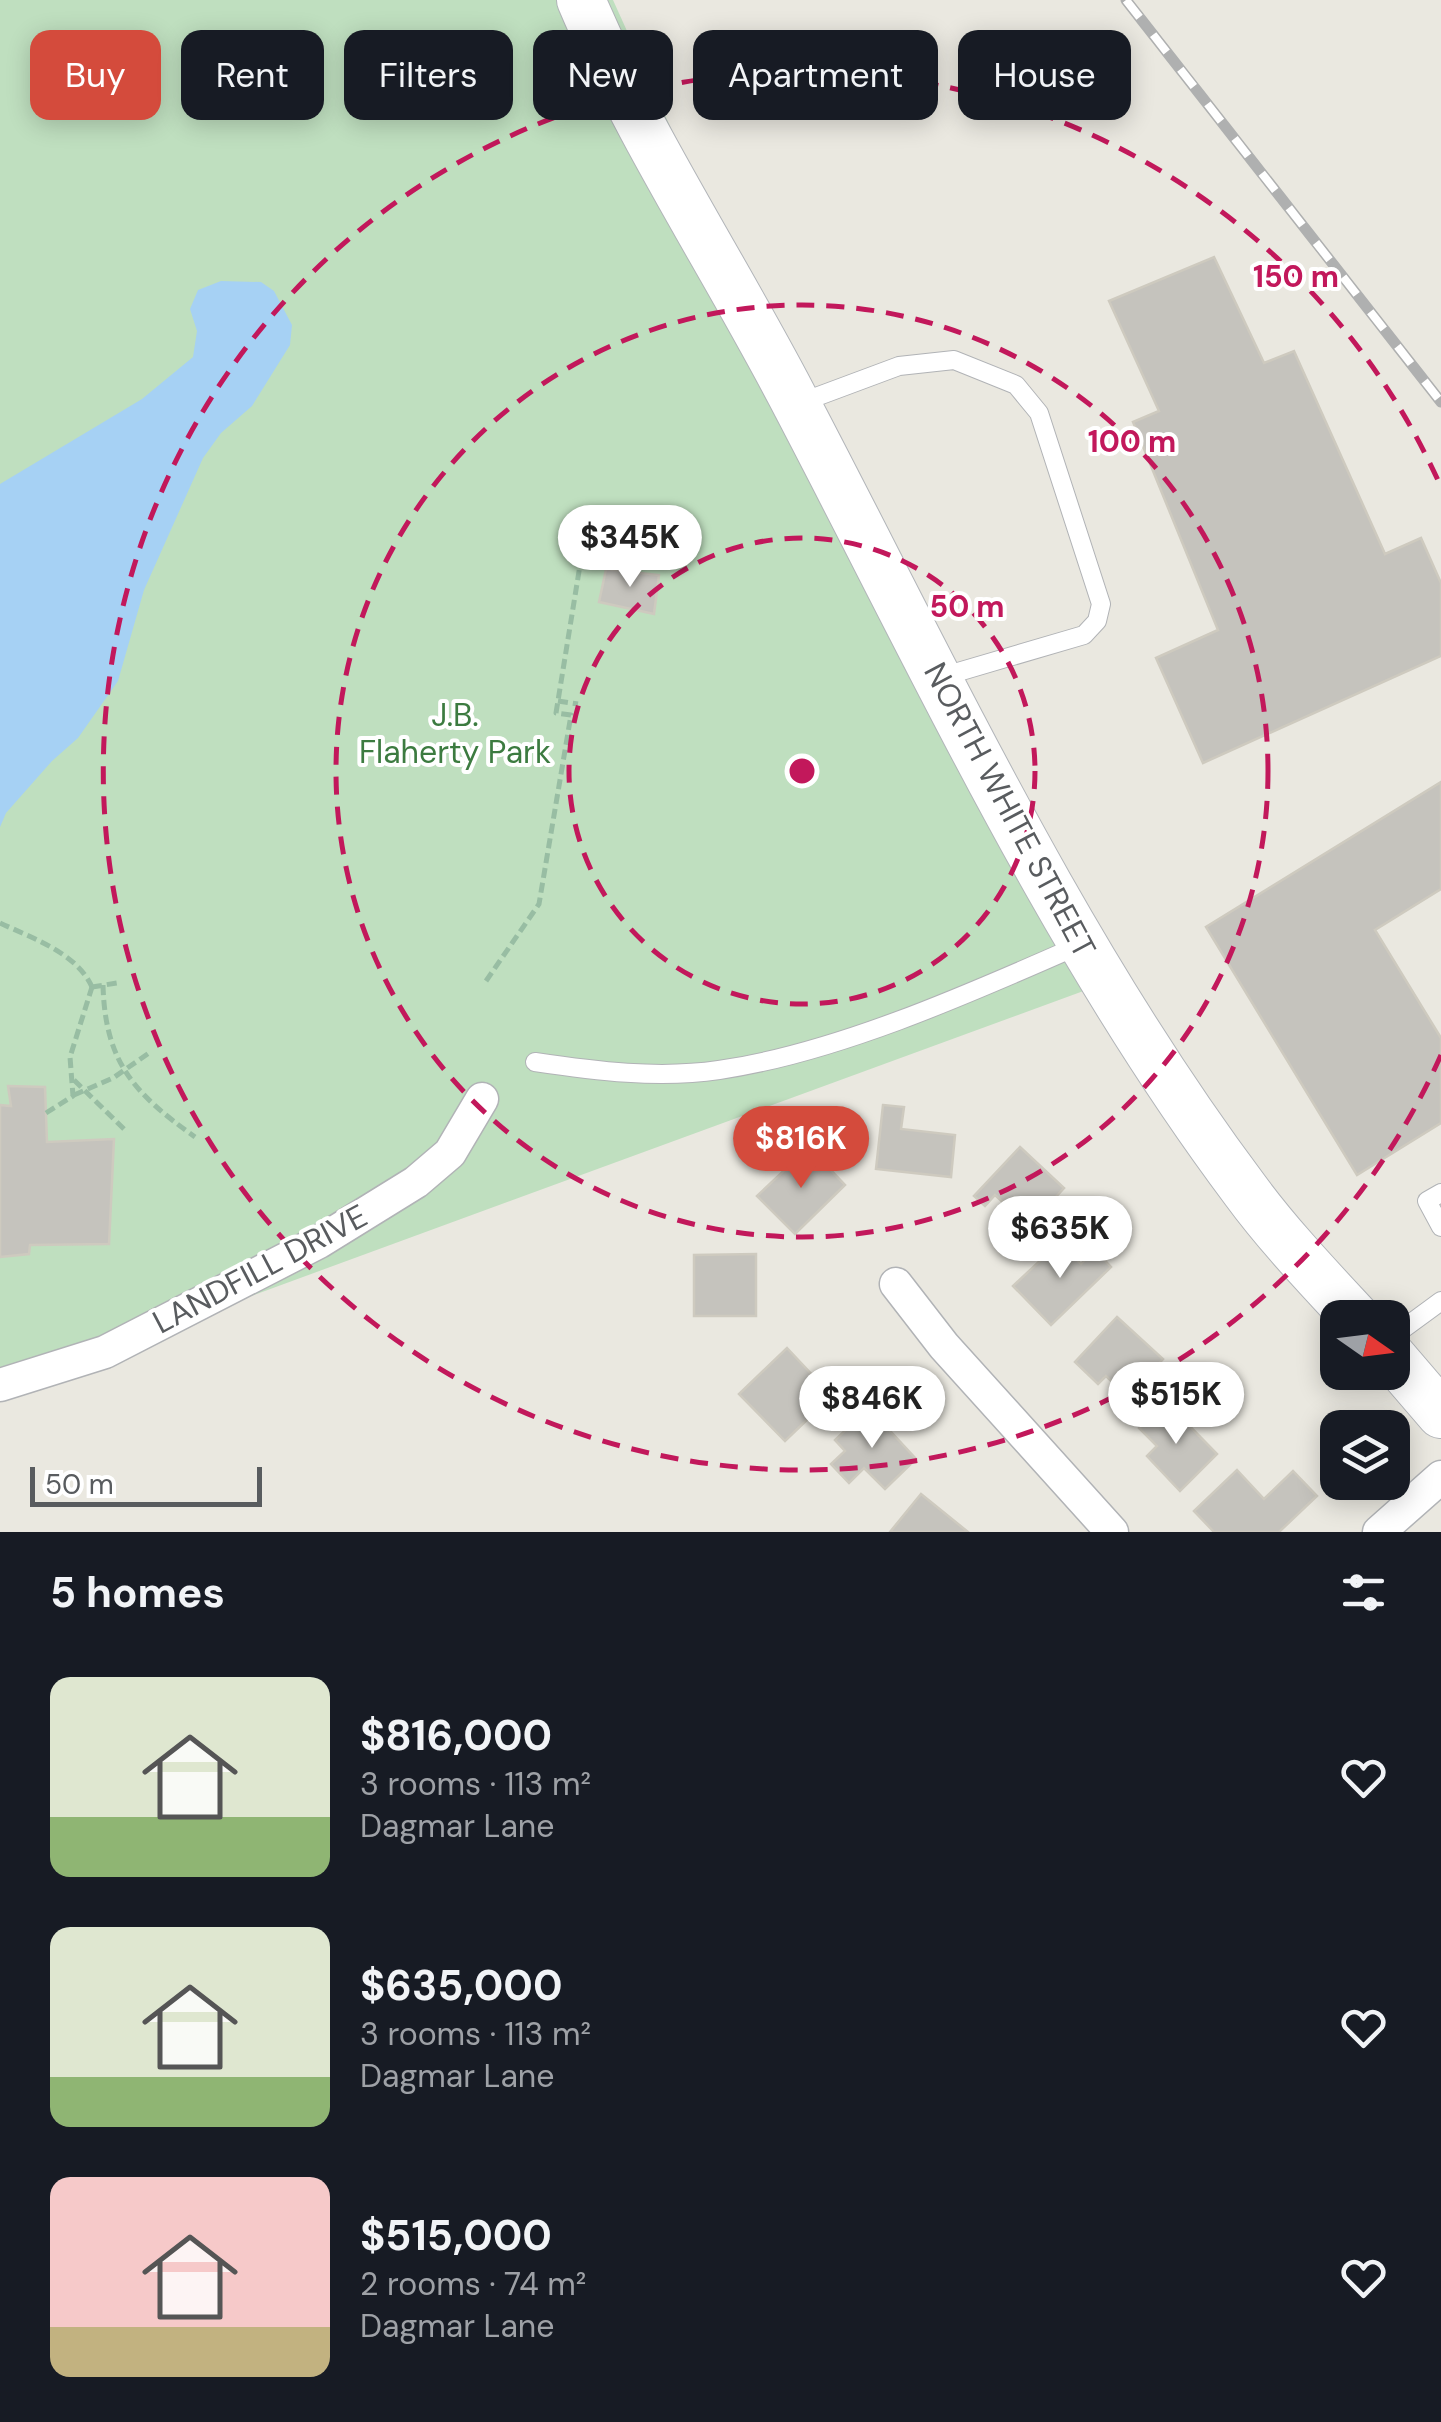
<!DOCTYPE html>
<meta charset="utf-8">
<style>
:root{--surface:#171b24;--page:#20242c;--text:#f1f3f6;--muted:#9ea1a6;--accent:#d44b3c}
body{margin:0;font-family:"DM Sans",sans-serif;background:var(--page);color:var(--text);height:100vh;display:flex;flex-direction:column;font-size:38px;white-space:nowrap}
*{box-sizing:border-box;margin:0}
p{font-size:32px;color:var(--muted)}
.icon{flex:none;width:55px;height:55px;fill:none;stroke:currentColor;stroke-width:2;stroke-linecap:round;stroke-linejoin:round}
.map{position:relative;height:1532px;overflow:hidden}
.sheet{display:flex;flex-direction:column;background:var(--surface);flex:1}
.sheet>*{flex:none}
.banner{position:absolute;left:30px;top:30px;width:1382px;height:90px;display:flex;gap:20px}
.needle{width:65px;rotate:104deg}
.tools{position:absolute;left:1320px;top:1300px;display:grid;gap:20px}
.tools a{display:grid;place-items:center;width:90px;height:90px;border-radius:20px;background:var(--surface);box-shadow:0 5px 25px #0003;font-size:50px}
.scale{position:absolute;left:30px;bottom:25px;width:232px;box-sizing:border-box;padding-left:10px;border:5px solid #595c5f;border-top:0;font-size:28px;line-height:35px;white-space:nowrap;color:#595c5f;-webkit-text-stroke:8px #fff;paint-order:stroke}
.price{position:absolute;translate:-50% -85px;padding:0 22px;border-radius:35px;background:#fff;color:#222;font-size:32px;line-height:65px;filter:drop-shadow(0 2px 5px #0008)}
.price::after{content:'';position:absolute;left:50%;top:60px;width:30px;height:22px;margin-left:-15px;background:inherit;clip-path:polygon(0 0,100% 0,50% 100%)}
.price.selected{background:var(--accent);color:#fff}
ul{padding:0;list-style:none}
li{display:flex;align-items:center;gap:30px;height:250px;padding:0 50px}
li span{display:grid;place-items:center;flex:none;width:280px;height:200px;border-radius:20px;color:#555}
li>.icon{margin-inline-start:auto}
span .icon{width:120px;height:120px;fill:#fffc;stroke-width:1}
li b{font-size:42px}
h2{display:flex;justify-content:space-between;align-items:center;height:120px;padding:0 50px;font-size:42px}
.tag{padding:0 35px;border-radius:20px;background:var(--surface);box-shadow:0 5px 25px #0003;font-size:35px;line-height:90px}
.tag.selected{background:var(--accent);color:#fff}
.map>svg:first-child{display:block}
.green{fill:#bfdfbf}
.water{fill:#a6d1f4}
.building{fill:#c5c3bd;stroke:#cecabf;stroke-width:2.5}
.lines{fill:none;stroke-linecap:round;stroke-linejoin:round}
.service-casing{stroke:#b1b3b6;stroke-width:20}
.minor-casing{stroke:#b1b3b6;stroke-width:35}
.secondary-casing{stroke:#b2b5b9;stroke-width:50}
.path{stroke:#98bda3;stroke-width:5;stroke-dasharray:10 5;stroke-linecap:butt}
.service{stroke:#fff;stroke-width:18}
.minor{stroke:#fff;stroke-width:32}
.secondary{stroke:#fff;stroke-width:48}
.rail-casing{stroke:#afb0b0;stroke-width:11}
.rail{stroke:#fff;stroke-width:8;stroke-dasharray:22;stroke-linecap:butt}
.ring{fill:none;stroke:#c2185b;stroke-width:5;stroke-dasharray:18 12}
.labels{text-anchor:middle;stroke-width:8;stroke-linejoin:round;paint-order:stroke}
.park-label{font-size:32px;fill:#3c7b40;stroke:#fff}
.street-label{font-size:32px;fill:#595c5f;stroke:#fff}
.centre{fill:#c2185b;stroke:#fff;stroke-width:5}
.ring-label{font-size:30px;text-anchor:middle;font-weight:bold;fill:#c2185b;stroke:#fff;stroke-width:8;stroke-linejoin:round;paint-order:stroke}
</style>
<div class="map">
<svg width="1441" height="1532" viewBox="0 0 1441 1532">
<rect width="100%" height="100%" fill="#eae8e0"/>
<polygon class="green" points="0,0 613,0 790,392 1108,982 0,1388"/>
<polygon class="water" points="221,281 261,282 274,291 292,325 290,345 252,406 221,433 203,458 144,590 118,681 78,738 52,761 6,813 0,827 0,484 142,399 193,357 197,331 190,309 198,290"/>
<g class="building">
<polygon points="1214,257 1264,363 1294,351 1385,554 1421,538 1441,583 1441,656 1203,763 1156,658 1218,630 1133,422 1159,411 1109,301"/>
<polygon points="606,569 659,575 654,614 599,602"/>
<polygon points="1441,782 1441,889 1375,930 1441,1038 1441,1123 1357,1175 1206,927"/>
<polygon points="8,1086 45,1087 47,1142 114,1139 109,1244 30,1245 29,1254 0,1257 0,1105 11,1106"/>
<polygon points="883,1105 904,1107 901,1129 955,1135 951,1177 876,1169"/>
<polygon points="809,1147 845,1185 795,1234 757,1196"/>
<polygon points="1020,1147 1064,1188 1029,1226 995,1195 985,1206 974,1196"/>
<polygon points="1060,1242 1081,1264 1095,1250 1111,1267 1051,1325 1013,1286"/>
<polygon points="756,1254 756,1316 694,1316 694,1255"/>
<polygon points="1117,1317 1163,1359 1128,1397 1106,1376 1098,1384 1075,1362"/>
<polygon points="787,1348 832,1396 785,1441 739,1394"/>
<polygon points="1166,1402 1217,1454 1180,1491 1147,1456 1157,1446 1139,1428"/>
<polygon points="869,1408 916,1459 885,1489 864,1468 849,1483 831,1464 845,1451 835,1440"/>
<polygon points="1237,1470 1264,1499 1293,1471 1317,1496 1279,1532 1214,1532 1194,1511"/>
<polygon points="921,1494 968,1532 890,1532"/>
</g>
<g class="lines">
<g class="service-casing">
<g id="service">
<polyline points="797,404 899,366 954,360 1016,385 1039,413 1101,604 1097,621 1084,635 941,677"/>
<path d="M535,1062C595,1071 659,1079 719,1070C837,1053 973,992 1082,944"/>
<polyline points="1441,1193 1427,1201 1441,1227"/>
<polyline points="1392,1337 1441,1301"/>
</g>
</g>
<g class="minor-casing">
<g id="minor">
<polyline points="896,1284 944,1346 1112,1532"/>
<polyline points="0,1385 105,1352 319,1242 416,1182 450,1153 482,1099"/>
<polyline points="1379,1532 1441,1477"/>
</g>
</g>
<g class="secondary-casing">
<g id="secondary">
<path d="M581,0C639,137 722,262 791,394C933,664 1061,945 1245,1190C1278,1235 1318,1277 1356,1318"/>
<polyline points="1392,1357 1441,1414"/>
</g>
</g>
<g class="path">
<polyline points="558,701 578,704"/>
<path d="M0,923C32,938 77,953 92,987"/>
<polyline points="486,981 539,904 571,715 556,713 581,559"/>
<path d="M103,985C105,1063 135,1094 195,1137"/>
<polyline points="92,987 117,983"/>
<polyline points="74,1080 126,1131"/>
<polyline points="74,1095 113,1078 149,1053"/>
<polyline points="46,1113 73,1096 70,1057 92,987"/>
</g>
<use href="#service" class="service"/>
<use href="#minor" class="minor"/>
<use href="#secondary" class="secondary"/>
<g class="rail-casing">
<polyline id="rail" points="1126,0 1441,402"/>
</g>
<use href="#rail" class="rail"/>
</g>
<g class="ring">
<circle cx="802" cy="771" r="233"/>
<circle cx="802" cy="771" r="466"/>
<path d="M1441 1055A699 699 0 1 1 1441 487"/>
</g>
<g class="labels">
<g class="park-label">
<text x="455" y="726">J.B.<tspan x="455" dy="37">Flaherty Park</tspan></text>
</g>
<g class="street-label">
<text transform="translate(1010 810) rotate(62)" y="11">NORTH WHITE STREET</text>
<text transform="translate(260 1269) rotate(-28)" y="11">LANDFILL DRIVE</text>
</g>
</g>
<circle cx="802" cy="771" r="15" class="centre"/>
<g class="ring-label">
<text x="1296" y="287">150 m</text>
<text x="1132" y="452">100 m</text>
<text x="967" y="617">50 m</text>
</g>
</svg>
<div class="tools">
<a><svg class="needle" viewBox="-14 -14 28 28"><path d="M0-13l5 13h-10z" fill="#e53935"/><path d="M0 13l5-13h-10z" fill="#9ea1a6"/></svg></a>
<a><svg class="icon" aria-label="layers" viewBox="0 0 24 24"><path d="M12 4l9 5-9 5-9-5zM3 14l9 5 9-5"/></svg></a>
</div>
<div class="scale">50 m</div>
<b class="price" style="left:630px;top:590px">$345K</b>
<b class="price selected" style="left:801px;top:1191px">$816K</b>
<b class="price" style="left:1060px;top:1281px">$635K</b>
<b class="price" style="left:1176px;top:1447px">$515K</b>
<b class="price" style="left:872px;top:1451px">$846K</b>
<div class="banner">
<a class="tag selected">Buy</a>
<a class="tag">Rent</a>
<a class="tag">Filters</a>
<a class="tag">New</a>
<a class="tag">Apartment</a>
<a class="tag">House</a>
</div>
</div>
<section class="sheet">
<h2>5 homes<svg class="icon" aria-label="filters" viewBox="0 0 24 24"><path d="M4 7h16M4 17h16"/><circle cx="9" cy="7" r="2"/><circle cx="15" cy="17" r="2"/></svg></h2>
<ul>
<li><span style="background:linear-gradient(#dfe7d0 70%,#8fb573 0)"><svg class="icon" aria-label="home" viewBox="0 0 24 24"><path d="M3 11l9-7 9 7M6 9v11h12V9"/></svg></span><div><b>$816,000</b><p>3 rooms · 113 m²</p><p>Dagmar Lane</p></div><svg class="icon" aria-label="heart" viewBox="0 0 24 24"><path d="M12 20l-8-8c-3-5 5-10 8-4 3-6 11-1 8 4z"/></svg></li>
<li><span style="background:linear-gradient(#dfe7d0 75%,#8fb573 0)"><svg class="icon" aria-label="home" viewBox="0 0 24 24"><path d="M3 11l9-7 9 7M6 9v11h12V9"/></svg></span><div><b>$635,000</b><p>3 rooms · 113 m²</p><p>Dagmar Lane</p></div><svg class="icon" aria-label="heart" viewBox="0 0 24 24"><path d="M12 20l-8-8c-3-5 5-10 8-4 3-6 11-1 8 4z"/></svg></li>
<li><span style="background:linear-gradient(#f6c9c9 75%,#c2b280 0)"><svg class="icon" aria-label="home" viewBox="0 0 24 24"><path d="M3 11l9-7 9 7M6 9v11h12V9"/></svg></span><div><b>$515,000</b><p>2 rooms · 74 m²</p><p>Dagmar Lane</p></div><svg class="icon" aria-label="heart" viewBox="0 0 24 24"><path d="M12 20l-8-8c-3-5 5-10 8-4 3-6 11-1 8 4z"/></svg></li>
</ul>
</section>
